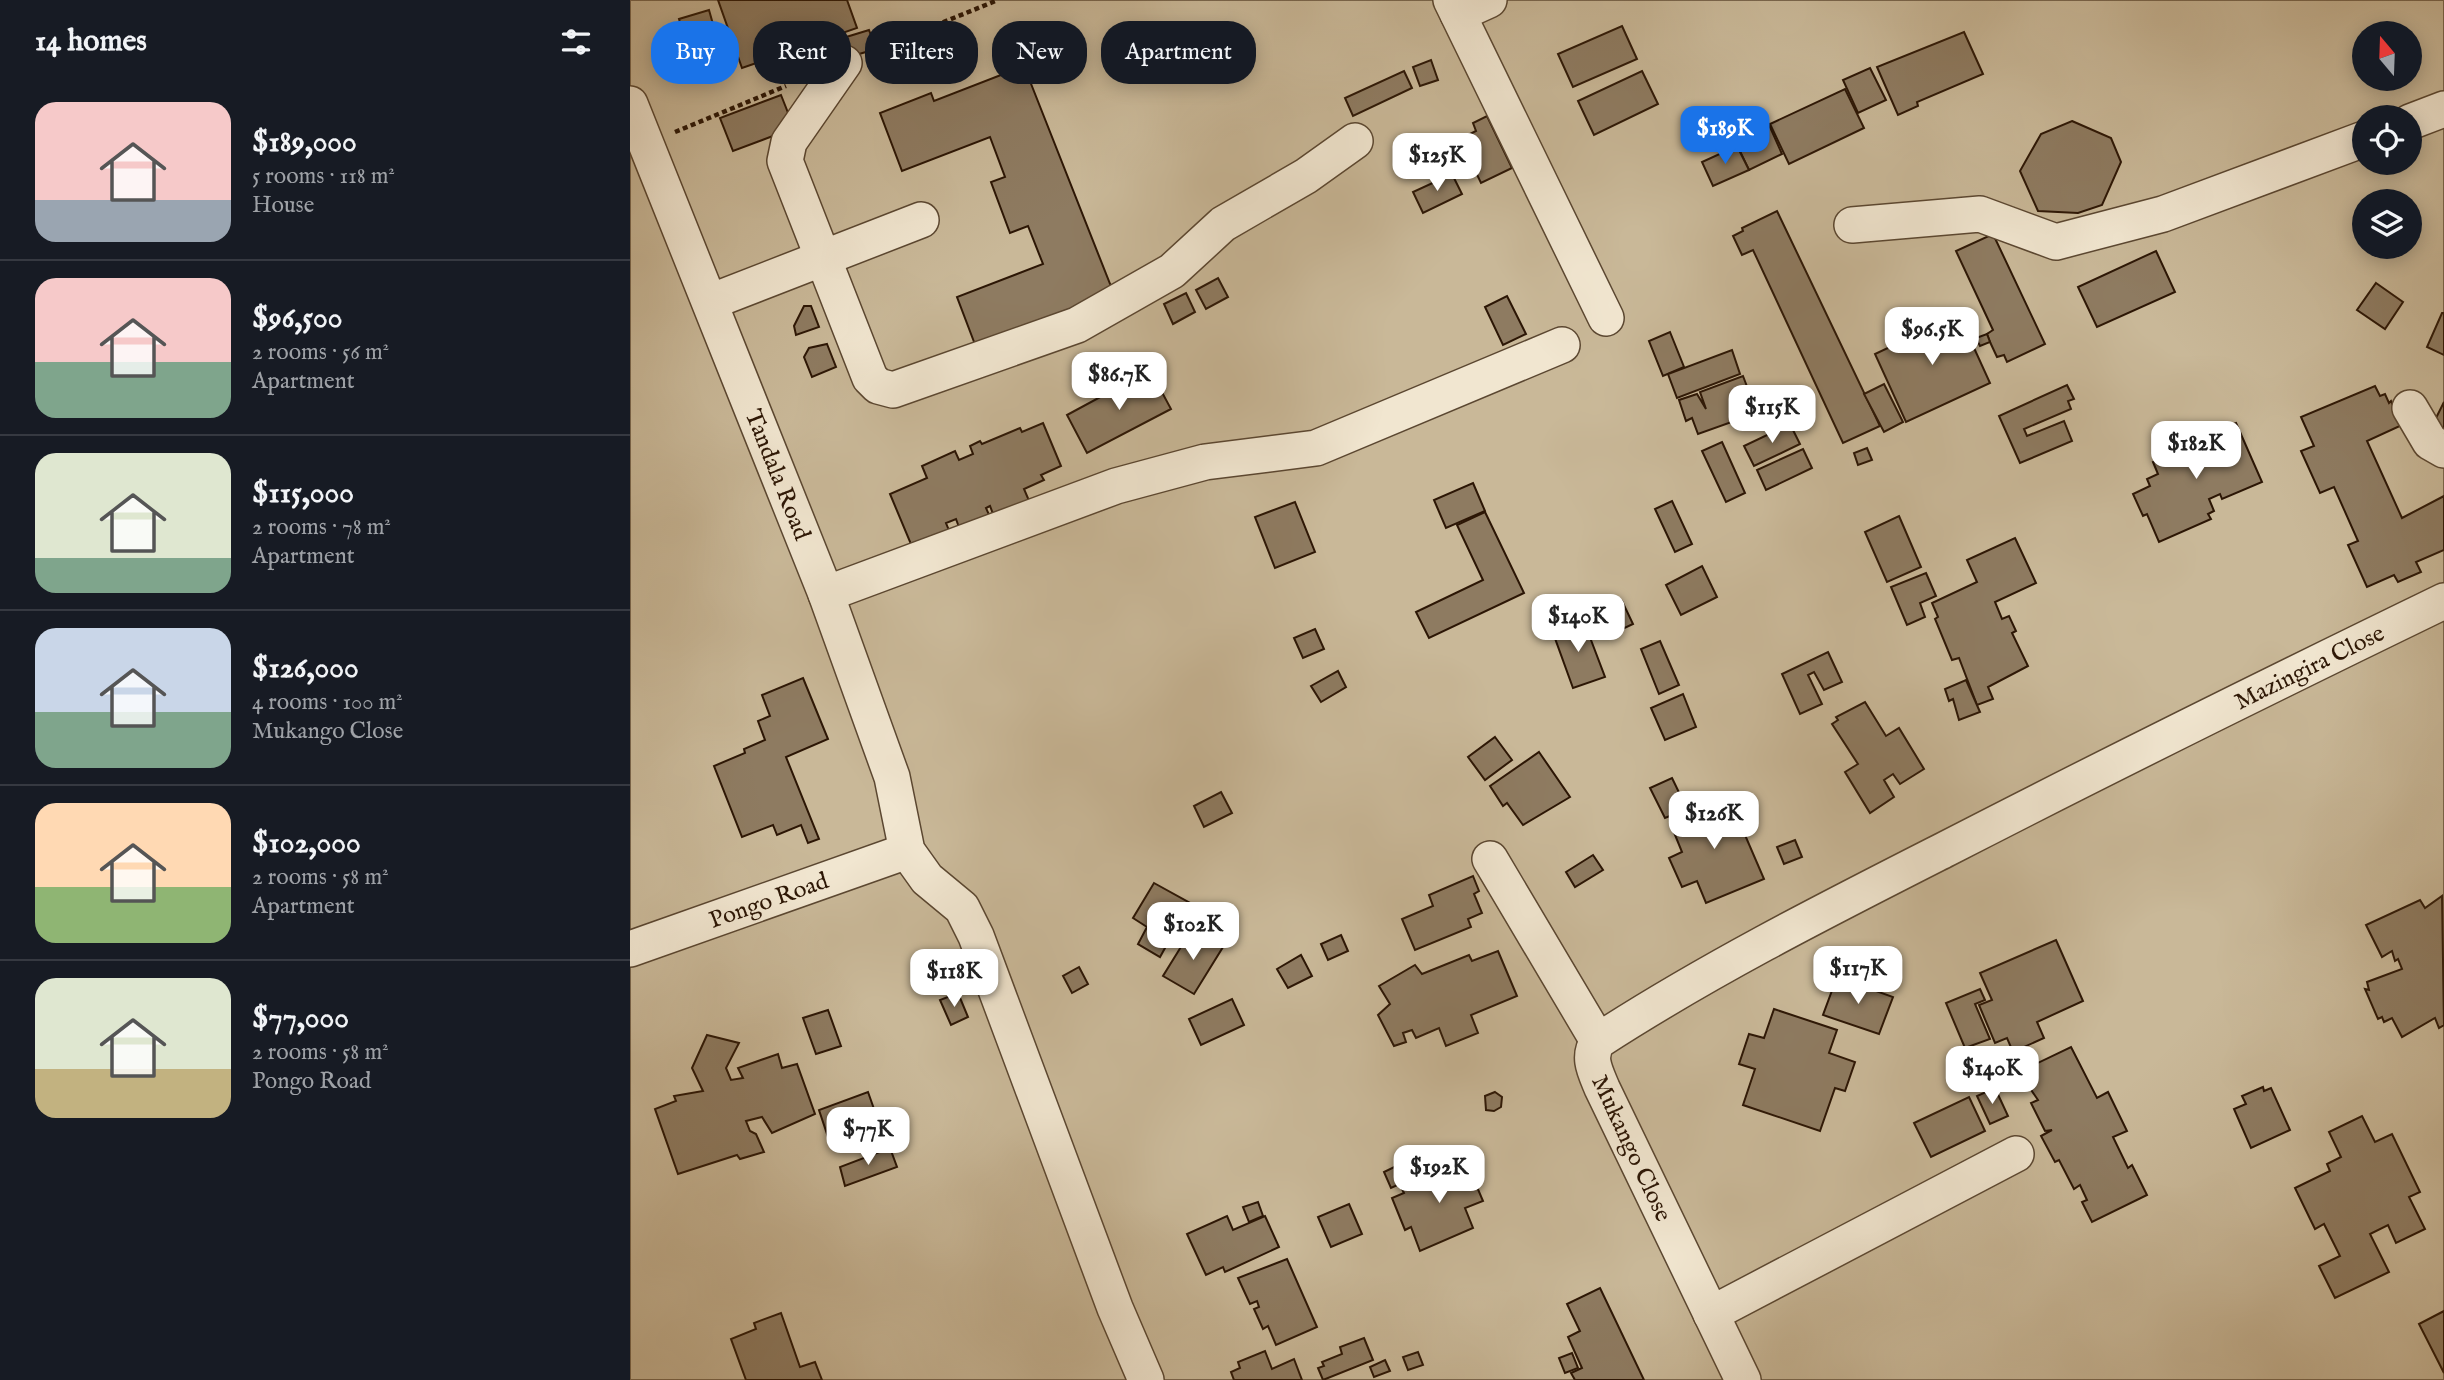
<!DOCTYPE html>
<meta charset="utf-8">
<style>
:root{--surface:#171b24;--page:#20242c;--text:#f1f3f6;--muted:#9ea1a6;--line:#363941;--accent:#1a73e8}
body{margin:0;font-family:"IM FELL English",serif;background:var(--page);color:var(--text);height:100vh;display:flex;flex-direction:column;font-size:26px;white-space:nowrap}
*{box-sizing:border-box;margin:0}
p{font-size:23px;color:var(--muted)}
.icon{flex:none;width:38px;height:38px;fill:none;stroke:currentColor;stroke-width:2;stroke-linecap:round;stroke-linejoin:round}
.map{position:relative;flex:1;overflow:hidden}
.side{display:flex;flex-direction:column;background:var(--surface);width:630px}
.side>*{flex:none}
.top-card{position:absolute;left:21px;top:21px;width:665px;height:63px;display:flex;gap:14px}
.needle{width:46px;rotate:341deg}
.fabs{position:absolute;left:1722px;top:21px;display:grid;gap:14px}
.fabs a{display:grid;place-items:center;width:70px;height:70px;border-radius:50%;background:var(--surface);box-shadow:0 4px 18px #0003;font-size:35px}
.price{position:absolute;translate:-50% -60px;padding:0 16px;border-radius:14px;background:#fff;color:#222;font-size:23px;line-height:46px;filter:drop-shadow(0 2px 4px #0008)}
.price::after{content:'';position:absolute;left:50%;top:42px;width:21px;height:16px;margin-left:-10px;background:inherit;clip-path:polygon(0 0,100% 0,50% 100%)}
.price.current{background:var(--accent);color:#fff}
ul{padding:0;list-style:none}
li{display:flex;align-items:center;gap:21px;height:175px;padding:0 35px}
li+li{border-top:2px solid var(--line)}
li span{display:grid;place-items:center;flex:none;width:196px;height:140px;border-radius:21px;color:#555}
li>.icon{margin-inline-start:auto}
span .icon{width:84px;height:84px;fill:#fffc;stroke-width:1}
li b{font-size:30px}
h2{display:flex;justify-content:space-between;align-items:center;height:84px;padding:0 35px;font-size:30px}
.chip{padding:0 24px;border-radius:28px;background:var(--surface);box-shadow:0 4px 18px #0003;font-size:24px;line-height:63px}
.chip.current{background:var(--accent);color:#fff}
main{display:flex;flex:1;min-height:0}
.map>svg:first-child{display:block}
.green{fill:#c9b898;stroke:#7a674e;stroke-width:2;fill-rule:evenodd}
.building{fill:#8e7b61;stroke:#2c1605;stroke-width:2}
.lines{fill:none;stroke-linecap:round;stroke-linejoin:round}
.minor-casing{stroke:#5b4731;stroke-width:38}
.path{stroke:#2c1605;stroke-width:4.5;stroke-dasharray:5 3.5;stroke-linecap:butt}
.minor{stroke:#f1e6d0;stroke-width:35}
.labels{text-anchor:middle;stroke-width:6;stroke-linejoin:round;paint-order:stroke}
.street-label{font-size:24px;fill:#2c1605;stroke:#f1e6d0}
</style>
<main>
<section class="side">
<h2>14 homes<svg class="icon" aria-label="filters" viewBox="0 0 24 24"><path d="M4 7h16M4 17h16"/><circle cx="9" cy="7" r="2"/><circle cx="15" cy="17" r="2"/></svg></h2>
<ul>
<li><span style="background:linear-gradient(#f6c9c9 70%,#9aa5b1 0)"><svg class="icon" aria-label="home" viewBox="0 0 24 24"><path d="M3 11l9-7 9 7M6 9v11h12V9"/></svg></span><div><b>$189,000</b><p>5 rooms · 118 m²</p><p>House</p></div></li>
<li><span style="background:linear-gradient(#f6c9c9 60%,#7fa58c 0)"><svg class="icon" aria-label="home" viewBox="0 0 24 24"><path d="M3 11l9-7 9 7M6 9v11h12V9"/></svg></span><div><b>$96,500</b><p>2 rooms · 56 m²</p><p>Apartment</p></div></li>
<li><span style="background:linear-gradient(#dfe7d0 75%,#7fa58c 0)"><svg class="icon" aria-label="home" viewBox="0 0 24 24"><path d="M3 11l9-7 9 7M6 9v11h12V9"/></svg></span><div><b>$115,000</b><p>2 rooms · 78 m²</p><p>Apartment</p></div></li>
<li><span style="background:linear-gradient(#c9d6e8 60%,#7fa58c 0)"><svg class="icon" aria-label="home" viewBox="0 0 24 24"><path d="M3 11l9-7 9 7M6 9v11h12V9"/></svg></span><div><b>$126,000</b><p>4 rooms · 100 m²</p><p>Mukango Close</p></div></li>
<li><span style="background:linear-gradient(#ffd9b3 60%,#8fb573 0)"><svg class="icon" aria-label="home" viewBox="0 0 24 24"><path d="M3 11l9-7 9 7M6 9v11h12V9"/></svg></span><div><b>$102,000</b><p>2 rooms · 58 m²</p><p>Apartment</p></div></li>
<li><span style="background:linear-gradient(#dfe7d0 65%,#c2b280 0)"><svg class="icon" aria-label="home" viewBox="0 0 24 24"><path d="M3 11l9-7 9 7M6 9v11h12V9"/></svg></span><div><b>$77,000</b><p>2 rooms · 58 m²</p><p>Pongo Road</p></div></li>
</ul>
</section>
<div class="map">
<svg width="1814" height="1380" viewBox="0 0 1814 1380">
<rect width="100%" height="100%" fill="#e9d9b6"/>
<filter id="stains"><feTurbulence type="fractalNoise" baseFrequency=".00286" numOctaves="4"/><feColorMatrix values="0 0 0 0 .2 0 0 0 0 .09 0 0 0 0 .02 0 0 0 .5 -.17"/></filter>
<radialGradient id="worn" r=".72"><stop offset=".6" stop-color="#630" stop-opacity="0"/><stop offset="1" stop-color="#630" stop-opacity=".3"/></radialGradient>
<path class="green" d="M0,0H1814V1380H0ZM1734,33H1780V79H1734ZM1734,117H1780V163H1734ZM1734,201H1780V247H1734Z"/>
<g class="building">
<polygon points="88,0 217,0 227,28 112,68"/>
<polygon points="79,10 92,56 62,65 49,19"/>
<polygon points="992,26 1007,59 943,87 928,54"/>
<polygon points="239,30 246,49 219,57 213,38"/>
<polygon points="1334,32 1353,74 1287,102 1288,106 1268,115 1247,67"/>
<polygon points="801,60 808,80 790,86 783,67"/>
<polygon points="394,66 484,294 349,355 327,297 413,264 398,226 380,233 361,182 375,177 360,137 272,171 250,113 301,93 304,101"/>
<polygon points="1240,68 1256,100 1228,113 1213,80"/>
<polygon points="774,71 782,88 723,116 715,98"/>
<polygon points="1012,71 1028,104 964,135 948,101"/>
<polygon points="1215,89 1234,128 1159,164 1140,124"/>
<polygon points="151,95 164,128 103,151 90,118"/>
<polygon points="857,116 882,168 851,183 830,139 846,131 843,123"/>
<polygon points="1136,118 1152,154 1119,170 1107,145 1114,142 1109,131"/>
<polygon points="1442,121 1481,138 1491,162 1472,205 1448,213 1408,211 1390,171 1411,134"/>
<polygon points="1107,146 1119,170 1083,186 1072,162"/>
<polygon points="822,174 832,194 793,213 783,192"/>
<polygon points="1147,211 1250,426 1213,443 1123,250 1112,255 1103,236 1113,231 1112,228"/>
<polygon points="1363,234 1415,344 1377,362 1374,355 1367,357 1360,342 1357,334 1363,330 1326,251"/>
<polygon points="1526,251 1545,292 1467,327 1448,287"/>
<polygon points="588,278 598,297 576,309 566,290"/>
<polygon points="1746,283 1773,302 1755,329 1727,310"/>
<polygon points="556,293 565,312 543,324 534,304"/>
<polygon points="877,296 896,334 873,345 855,307"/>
<polygon points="174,306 181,306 189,327 166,335 164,326"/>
<polygon points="1812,313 1814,313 1814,355 1797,347"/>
<polygon points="1329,315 1360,383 1276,422 1245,354 1277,339 1272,328 1289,320 1295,331"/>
<polygon points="1040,332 1054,367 1033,376 1019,341"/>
<polygon points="1357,334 1360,342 1350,346 1346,338"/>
<polygon points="197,344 206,367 182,377 174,357 179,348"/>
<polygon points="1102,350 1110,374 1047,398 1038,374"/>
<polygon points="520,370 541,409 457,453 437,415"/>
<polygon points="1113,376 1127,413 1068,434 1062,418 1056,421 1049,400 1067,394 1076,409 1070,392"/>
<polygon points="1254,384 1273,422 1254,432 1234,394"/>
<polygon points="1437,385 1444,399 1438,401 1441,409 1394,429 1397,436 1434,421 1442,441 1390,463 1369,416"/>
<polygon points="1745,386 1750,396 1755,394 1759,403 1761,401 1772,425 1737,441 1772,518 1814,496 1814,550 1786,562 1791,572 1768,582 1764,575 1737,587 1718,545 1728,541 1704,487 1690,493 1671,451 1684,446 1671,417"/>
<polygon points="1814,402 1814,429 1803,424"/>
<polygon points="413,423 431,466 411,475 414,480 394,489 400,503 365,519 360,506 356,508 360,517 330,530 326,519 316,523 320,533 283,549 260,494 297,478 292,466 325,451 329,460 343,454 340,446 350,441 352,444 390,428 392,432"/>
<polygon points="1606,423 1632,482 1592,499 1590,494 1579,499 1584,511 1578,514 1581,519 1529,542 1517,514 1513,516 1503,494 1520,486 1517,479 1528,474 1523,462 1534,458 1532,454 1555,444 1557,451 1570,444 1566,434 1586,424 1589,430"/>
<polygon points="1160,424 1170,444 1124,466 1114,446"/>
<polygon points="1092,442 1115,493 1096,502 1072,451"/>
<polygon points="1237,448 1242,460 1228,465 1224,453"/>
<polygon points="1173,449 1182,468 1136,490 1127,470"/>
<polygon points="843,483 855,511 816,528 804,500"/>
<polygon points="1042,501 1062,544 1045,552 1025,509"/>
<polygon points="665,502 685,552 645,568 625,517"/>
<polygon points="855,512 894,593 799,638 786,612 853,580 827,525"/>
<polygon points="1269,516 1291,567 1257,582 1235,532"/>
<polygon points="1385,538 1406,583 1365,602 1372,619 1379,616 1386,631 1382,633 1398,666 1358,687 1363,699 1347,705 1329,658 1322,660 1305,619 1308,617 1302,603 1347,582 1337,560"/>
<polygon points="1072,566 1087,597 1051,615 1036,585"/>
<polygon points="1296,573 1306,596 1290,603 1295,617 1277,625 1261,587"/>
<polygon points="992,601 1003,624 984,633 974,610"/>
<polygon points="953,619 975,677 943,688 922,630"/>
<polygon points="685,629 694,649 673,658 664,638"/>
<polygon points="1030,641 1049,685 1029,694 1011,649"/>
<polygon points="1198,652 1212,682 1194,690 1184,672 1178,675 1192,704 1170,714 1152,674"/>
<polygon points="708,671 716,687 691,702 681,686"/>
<polygon points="173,678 198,739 156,757 189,839 178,843 171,825 147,835 143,825 112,837 84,766 115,753 114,749 135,740 128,721 140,716 132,695"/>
<polygon points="1336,680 1350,712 1329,720 1323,699 1319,701 1315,689"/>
<polygon points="1053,694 1066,727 1035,740 1021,708"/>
<polygon points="1235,702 1256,736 1269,728 1294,769 1270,784 1263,774 1254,780 1264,797 1240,813 1215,772 1228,764 1202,724 1208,720 1206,717"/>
<polygon points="865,737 882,760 855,780 838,757"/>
<polygon points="909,752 940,797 893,825 877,803 873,806 860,786"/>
<polygon points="1042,778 1057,809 1035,818 1020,788"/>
<polygon points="591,792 602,813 574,827 564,806"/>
<polygon points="1090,794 1093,801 1097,799 1109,829 1112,828 1134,879 1076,903 1067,881 1052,887 1039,858 1052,852 1041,825 1067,815 1062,805"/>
<polygon points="1165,840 1172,857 1154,864 1147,847"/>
<polygon points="963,855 973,870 945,887 936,872"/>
<polygon points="843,876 849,891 844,894 852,913 838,919 841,927 785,950 772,919 803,906 799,895"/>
<polygon points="524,883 560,903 530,957 508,944 517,927 503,918"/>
<polygon points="1812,896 1814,1025 1809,1028 1805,1018 1772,1037 1762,1018 1754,1022 1752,1017 1748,1019 1735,989 1739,990 1737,982 1772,969 1768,959 1765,961 1762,951 1752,957 1736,925 1790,900 1795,908"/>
<polygon points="562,929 593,947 564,994 533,976"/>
<polygon points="711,935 718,951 698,960 691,944"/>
<polygon points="1426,940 1453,1001 1407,1022 1414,1038 1383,1052 1377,1038 1365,1043 1349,1005 1362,1000 1350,973"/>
<polygon points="868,951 887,996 841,1015 848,1033 816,1046 809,1028 786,1038 782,1030 773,1033 776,1042 764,1046 748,1015 760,1004 749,986 785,965 792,974 839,955 842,961"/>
<polygon points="671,955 682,976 658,988 647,969"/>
<polygon points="449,967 458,984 442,993 433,976"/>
<polygon points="1207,977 1263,997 1249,1034 1193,1015"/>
<polygon points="1350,989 1355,1000 1345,1004 1360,1039 1335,1048 1316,1003"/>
<polygon points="328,993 338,1017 321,1025 310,1000"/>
<polygon points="602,999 614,1025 571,1045 559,1019"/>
<polygon points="1144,1009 1207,1030 1199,1053 1225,1062 1215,1091 1205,1088 1190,1131 1113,1105 1125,1069 1109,1064 1119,1034 1134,1038"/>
<polygon points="198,1010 211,1046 186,1054 173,1018"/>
<polygon points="77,1035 109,1043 96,1068 101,1080 113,1078 108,1068 148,1054 152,1068 167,1064 185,1114 142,1133 132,1117 116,1121 120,1131 126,1134 134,1152 110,1159 107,1155 48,1174 25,1109 46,1101 44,1096 73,1091 62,1068"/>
<polygon points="1441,1047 1467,1098 1478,1092 1497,1131 1483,1137 1498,1168 1502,1165 1517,1195 1462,1222 1452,1202 1457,1200 1450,1185 1444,1189 1429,1160 1425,1162 1411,1136 1422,1130 1415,1131 1401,1103 1408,1100 1389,1072"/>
<polygon points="1633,1087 1634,1091 1641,1088 1660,1130 1621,1148 1604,1109 1616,1104 1612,1096"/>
<polygon points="1365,1088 1378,1116 1360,1124 1347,1096"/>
<polygon points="238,1092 250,1126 200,1143 189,1110"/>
<polygon points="865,1092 872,1097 871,1107 864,1111 856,1110 855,1096"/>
<polygon points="1339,1097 1355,1131 1301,1157 1284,1123"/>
<polygon points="1732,1116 1745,1142 1762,1134 1790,1192 1779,1197 1795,1229 1766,1243 1758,1225 1740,1234 1759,1272 1705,1298 1689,1266 1710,1256 1694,1224 1685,1229 1665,1188 1700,1171 1697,1164 1711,1157 1699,1132"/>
<polygon points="260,1148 267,1167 215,1186 210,1167"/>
<polygon points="793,1153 801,1170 761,1188 754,1172"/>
<polygon points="835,1159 853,1201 835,1208 843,1228 790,1251 781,1227 775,1230 762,1198 774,1193 771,1187"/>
<polygon points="628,1202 633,1216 619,1222 613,1207"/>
<polygon points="719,1204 732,1234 701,1247 688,1217"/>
<polygon points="597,1216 603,1230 635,1216 649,1247 595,1272 593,1267 576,1275 557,1234"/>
<polygon points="657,1259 687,1327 646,1345 638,1326 633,1329 624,1309 629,1307 627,1301 620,1304 608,1278"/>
<polygon points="970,1288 1014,1380 945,1380 941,1373 952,1368 938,1337 950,1331 937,1304"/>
<polygon points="1814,1311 1814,1373 1789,1324"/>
<polygon points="151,1313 170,1367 185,1362 192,1380 116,1380 101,1339 126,1329 124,1323"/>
<polygon points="734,1338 743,1360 693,1380 688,1368 694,1366 692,1362 712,1354 710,1347"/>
<polygon points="635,1351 642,1369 664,1359 672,1380 604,1380 601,1372 610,1368 608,1362"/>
<polygon points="788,1352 793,1365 778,1370 773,1357"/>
<polygon points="942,1353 948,1368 935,1373 929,1358"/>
<polygon points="755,1360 760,1371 744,1377 740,1367"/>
</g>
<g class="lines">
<g class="minor-casing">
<g id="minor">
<polyline points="821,0 976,318"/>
<polyline points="828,14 859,0"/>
<polyline points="214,63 159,142 155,161 240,378 248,386 263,390 447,325 542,271 593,224 676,176 725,141"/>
<path id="s1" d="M0,104L196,594L262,777L277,851L297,879L332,908L346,936L485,1308L516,1380"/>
<polyline points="1780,122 1814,109"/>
<polyline points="1222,225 1350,214 1426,242 1533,214 1734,139"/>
<polyline points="80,302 291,220"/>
<polyline points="1780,408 1800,442 1814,450"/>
<polyline points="196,594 486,486 575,462 686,448 932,345"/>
<polyline points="860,859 968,1041"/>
<path id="s2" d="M0,949L277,851"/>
<polyline points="1081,1314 1386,1154"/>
<path id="s3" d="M1113,1380L972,1088C965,1071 957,1057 968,1041C1079,969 1198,909 1316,849C1481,764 1647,682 1814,601"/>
</g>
</g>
<g class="path">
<polyline points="242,51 368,0"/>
<polyline points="45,132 156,86"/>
</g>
<use href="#minor" class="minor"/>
</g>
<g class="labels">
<g class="street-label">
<text dy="8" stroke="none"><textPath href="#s1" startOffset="399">Tandala Road</textPath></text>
<text dy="8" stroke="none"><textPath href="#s3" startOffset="1178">Mazingira Close</textPath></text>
<text dy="8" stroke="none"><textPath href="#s2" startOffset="147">Pongo Road</textPath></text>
<text transform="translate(1002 1148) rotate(65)" y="8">Mukango Close</text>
</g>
</g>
<rect width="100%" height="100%" filter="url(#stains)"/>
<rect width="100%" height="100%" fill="url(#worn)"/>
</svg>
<div class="fabs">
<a><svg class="needle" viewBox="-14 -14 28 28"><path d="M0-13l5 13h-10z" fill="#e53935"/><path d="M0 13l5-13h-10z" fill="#9ea1a6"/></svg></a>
<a><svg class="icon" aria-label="locate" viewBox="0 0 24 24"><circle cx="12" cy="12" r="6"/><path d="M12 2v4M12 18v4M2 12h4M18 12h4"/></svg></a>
<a><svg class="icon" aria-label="layers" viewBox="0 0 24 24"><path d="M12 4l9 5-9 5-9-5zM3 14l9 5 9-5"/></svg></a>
</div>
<b class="price current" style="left:1095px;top:166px">$189K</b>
<b class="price" style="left:807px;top:193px">$125K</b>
<b class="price" style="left:1302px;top:367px">$96.5K</b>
<b class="price" style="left:489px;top:412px">$86.7K</b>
<b class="price" style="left:1142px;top:445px">$115K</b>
<b class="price" style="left:1566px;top:481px">$182K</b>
<b class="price" style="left:948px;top:654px">$140K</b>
<b class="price" style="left:1084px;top:851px">$126K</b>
<b class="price" style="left:563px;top:962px">$102K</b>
<b class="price" style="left:1228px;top:1006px">$117K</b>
<b class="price" style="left:324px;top:1009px">$118K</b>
<b class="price" style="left:1362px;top:1106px">$140K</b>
<b class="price" style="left:238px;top:1167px">$77K</b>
<b class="price" style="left:809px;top:1205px">$192K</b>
<div class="top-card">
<a class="chip current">Buy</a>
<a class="chip">Rent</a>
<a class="chip">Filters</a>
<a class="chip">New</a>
<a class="chip">Apartment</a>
</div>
</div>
</main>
